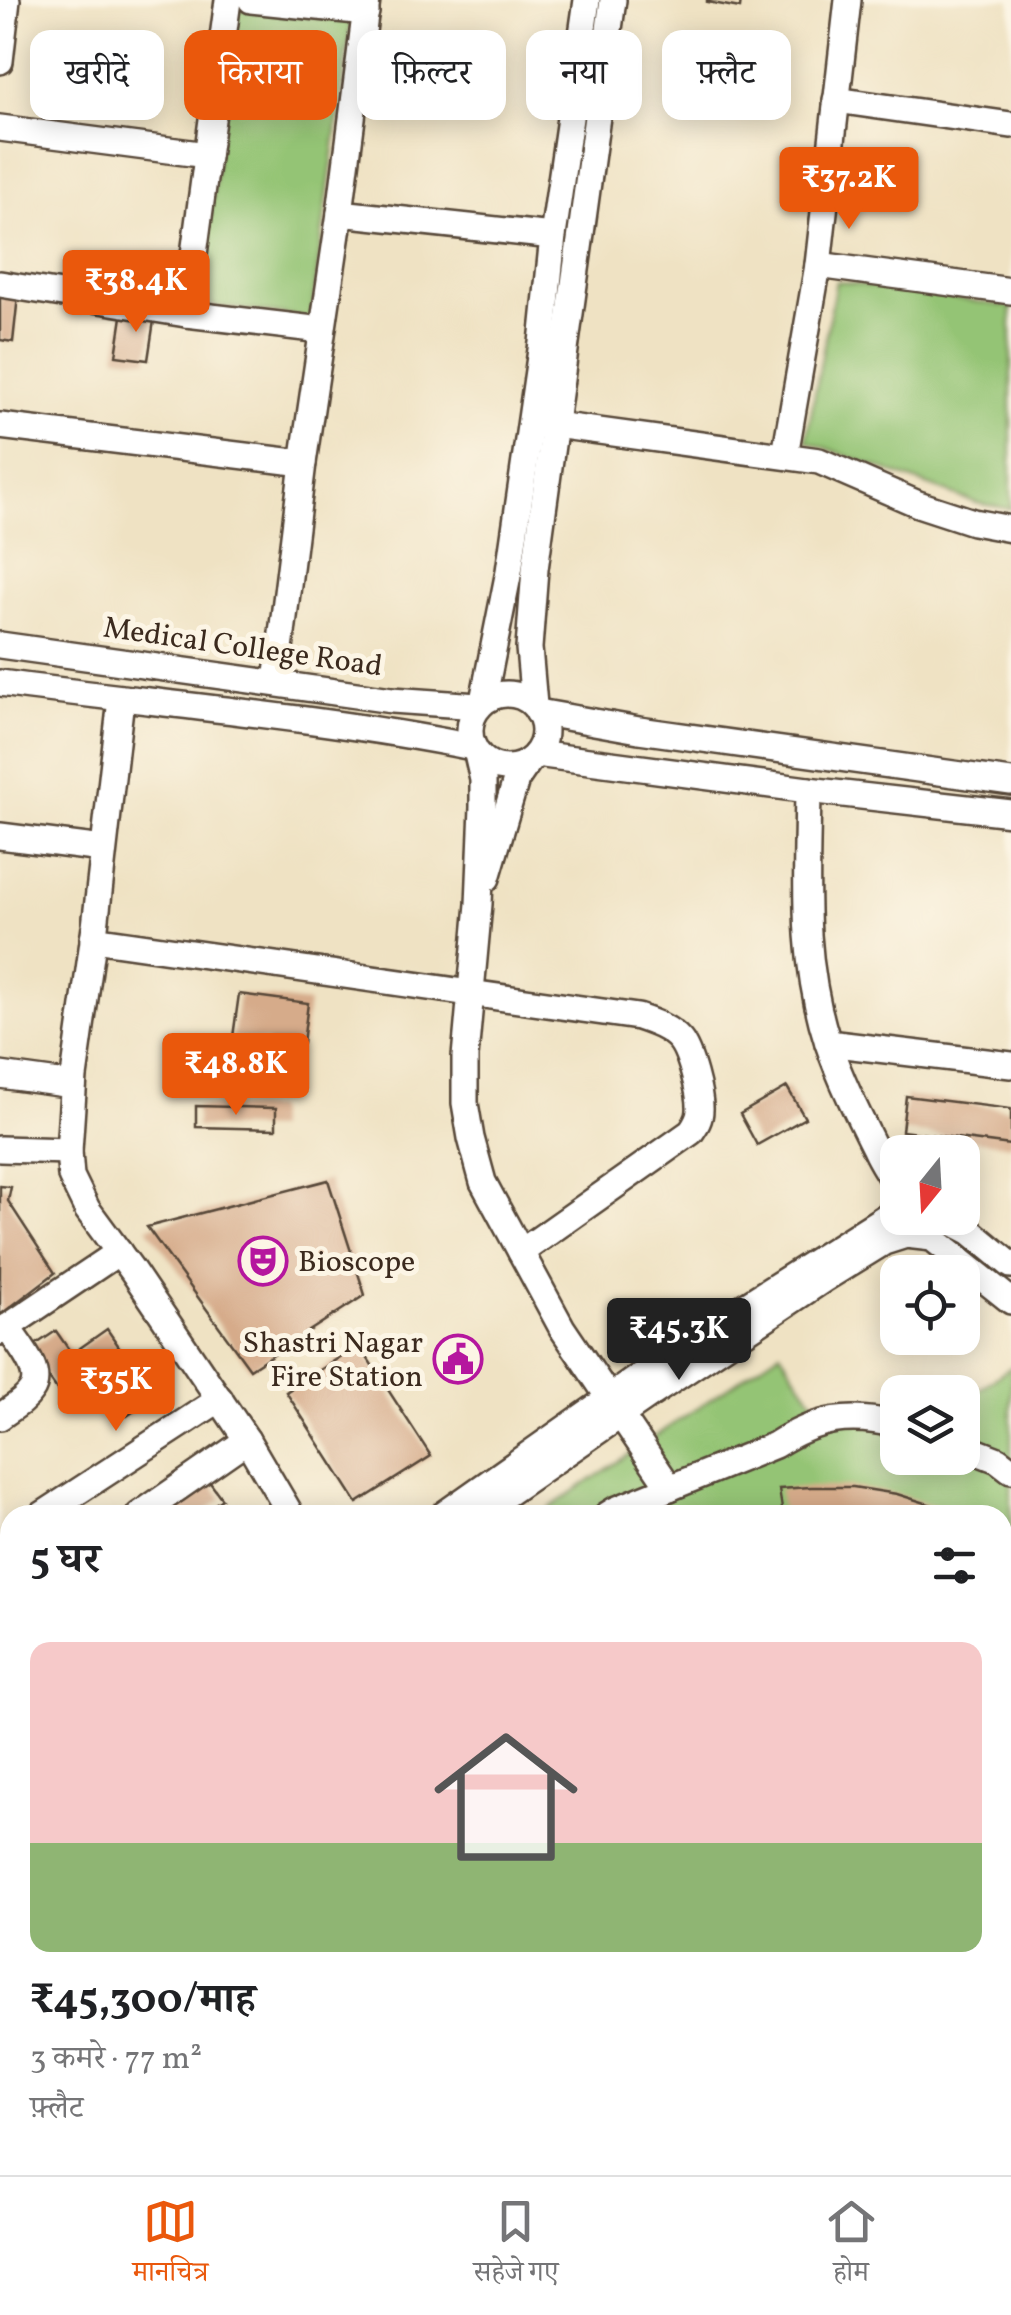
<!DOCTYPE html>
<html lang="hi">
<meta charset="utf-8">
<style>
:root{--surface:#fff;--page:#f6f6f6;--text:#202124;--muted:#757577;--line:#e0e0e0;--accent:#ea580c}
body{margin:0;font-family:Vollkorn,"Noto Serif Devanagari",serif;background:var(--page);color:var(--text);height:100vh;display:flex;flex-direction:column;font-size:38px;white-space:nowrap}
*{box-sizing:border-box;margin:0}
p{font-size:32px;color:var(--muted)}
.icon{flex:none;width:55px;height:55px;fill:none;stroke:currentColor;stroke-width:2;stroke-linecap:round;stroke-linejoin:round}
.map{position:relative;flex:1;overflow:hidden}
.sheet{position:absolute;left:0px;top:1505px;width:1012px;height:670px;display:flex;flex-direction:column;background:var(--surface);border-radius:30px 30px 0 0;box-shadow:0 5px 25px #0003}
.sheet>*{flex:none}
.guide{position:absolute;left:30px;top:30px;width:952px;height:90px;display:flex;gap:20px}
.needle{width:65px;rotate:198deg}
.fabs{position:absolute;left:880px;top:1135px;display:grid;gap:20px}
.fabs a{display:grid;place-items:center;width:100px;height:100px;border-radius:20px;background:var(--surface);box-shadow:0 5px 25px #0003;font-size:50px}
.price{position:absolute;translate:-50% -85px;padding:0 22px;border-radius:10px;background:var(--accent);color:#fff;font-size:32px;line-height:65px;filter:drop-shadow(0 2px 5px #0008)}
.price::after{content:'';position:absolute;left:50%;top:60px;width:30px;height:22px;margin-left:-15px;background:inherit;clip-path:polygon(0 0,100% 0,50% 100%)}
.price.on{background:#222;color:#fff}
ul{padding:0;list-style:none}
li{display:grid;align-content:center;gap:20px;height:530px;padding:0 30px}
li span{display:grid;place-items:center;height:310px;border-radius:20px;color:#555}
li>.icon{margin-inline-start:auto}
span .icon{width:180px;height:180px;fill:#fffc;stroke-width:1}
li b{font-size:42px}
h2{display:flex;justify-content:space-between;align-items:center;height:120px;padding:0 30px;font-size:42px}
.tag{padding:0 35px;border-radius:20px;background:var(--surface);box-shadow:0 5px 25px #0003;font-size:35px;line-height:90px}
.tag.on{background:var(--accent);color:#fff}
.dock{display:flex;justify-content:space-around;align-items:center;height:140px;border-top:2px solid var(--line);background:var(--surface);font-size:28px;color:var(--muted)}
.dock a{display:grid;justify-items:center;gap:5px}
.dock .on{color:var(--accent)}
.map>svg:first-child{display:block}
.green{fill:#94c474;stroke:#687749;stroke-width:2.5}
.building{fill:#d6ab8a}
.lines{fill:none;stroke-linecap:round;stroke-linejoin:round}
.minor-casing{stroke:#564637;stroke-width:30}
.major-casing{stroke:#564637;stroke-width:35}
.minor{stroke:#fff;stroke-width:25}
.major{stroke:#fff;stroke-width:30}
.labels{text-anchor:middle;stroke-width:10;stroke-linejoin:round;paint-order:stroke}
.street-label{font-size:30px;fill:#3b2a1e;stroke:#fcf5e5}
.poi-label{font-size:30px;fill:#3b2a1e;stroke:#fcf5e5;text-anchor:start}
</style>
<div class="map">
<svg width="1011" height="2175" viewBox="0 0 1011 2175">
<rect width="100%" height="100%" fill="#fcf5e5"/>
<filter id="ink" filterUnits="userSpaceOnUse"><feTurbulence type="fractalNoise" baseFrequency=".01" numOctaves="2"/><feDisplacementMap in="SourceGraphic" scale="20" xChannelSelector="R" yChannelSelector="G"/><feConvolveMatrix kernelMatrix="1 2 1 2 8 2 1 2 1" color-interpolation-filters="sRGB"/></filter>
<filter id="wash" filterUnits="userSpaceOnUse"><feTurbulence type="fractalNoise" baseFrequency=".0048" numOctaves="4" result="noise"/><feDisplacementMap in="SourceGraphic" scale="40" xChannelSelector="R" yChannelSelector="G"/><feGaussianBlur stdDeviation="2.25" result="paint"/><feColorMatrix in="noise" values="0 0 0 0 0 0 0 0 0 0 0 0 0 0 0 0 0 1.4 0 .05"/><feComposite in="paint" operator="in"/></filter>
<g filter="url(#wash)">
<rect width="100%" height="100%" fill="#efe2c3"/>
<g class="green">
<polygon points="237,9 351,21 311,318 199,304"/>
<polygon points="836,281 1011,307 1011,509 976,503 806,441"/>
<polygon points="780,1352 814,1402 897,1408 898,1458 962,1458 963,1401 1011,1367 1011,2060 1003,2066 1002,1515 539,1515"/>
<polygon points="10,1868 10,2165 857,2165 842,2175 11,2175 0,2160 0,1875"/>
</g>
<g id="blocks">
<g class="building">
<polygon points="707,0 741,0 740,8 707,2"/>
<polygon points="0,294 18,296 13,342 0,340"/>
<polygon points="123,310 155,314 148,360 116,356"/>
<polygon points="239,994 308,1003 303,1043 300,1042 298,1057 294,1056 294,1052 279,1050 279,1057 266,1055 268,1042 233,1037"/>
<polygon points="787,1087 805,1118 757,1145 740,1114"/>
<polygon points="906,1096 1011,1109 1011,1145 902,1131"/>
<polygon points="196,1106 276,1108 276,1129 196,1127"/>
<polygon points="328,1180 365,1295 250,1369 147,1227"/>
<polygon points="0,1186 11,1187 8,1201 55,1273 0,1315"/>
<polygon points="107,1329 154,1398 127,1416 80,1348"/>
<polygon points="56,1331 92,1383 65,1401 29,1349"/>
<polygon points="359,1345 431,1456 357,1503 286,1392"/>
<polygon points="203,1473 222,1499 200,1515 143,1515"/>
<polygon points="811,1487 853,1487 897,1494 951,1511 959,1515 783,1515 779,1489"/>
<polygon points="1002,1542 1011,1550 1011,1986 1002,1994"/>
</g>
</g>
</g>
<g filter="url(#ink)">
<use href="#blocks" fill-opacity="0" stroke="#564637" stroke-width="2.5"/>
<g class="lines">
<g class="minor-casing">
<g id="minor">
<polyline points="251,0 366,12"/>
<polyline points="0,61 7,0"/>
<polyline points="836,100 1011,125"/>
<polyline points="0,128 207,155"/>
<polyline points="340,213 553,236"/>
<polyline points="818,265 1011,291"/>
<polyline points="0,284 186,314 322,330"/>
<polyline points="186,314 228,0"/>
<polyline points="540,423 819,461 918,504 973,522 1011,529"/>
<polyline points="0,426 303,463"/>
<polyline points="785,455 818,265 848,0"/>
<polyline points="0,645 392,700 478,706"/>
<polyline points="276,682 303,463 340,213 367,0"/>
<path d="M0,683C157,704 316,716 472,747"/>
<circle cx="507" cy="731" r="37"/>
<polyline points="121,699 95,927 74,1077 69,1151 71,1176 87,1209 132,1270 247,1440 291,1515"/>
<polyline points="483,701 509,571 542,343 553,236 587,0"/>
<polyline points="534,705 529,648 535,569 613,0"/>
<polyline points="538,712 639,730 1011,782"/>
<polyline points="477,754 483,780 483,807 479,904 465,1057 465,1103 471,1138 483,1182 562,1328 670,1488"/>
<polyline points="536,754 808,790 1011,813"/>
<path d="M808,790C807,877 800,958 828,1043C840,1079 858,1115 875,1149C881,1163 891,1176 898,1190"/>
<polyline points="0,836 103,849"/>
<polyline points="487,878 516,780 529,761"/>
<path d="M93,939L638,1017C653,1022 670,1028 680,1040C690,1052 701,1095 700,1110C700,1119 696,1125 691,1132L521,1252"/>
<polyline points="828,1043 1011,1065"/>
<polyline points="0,1075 73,1085"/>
<polyline points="0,1149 69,1151"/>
<polyline points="944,1218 971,1232 1011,1265"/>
<polyline points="0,1332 119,1252"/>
<path d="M0,1417C10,1409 24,1402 31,1391C45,1372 17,1343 7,1327"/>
<polyline points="962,1446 998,1460 1011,1470"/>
<polyline points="42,1515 220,1399"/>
<polyline points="139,1515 247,1440"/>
<polyline points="443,1515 691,1340 898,1209"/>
<polyline points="476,1515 650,1395 824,1279 884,1242 906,1235 932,1238 1011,1301"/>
<path d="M607,1515L615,1510L775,1445C817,1418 850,1413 898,1425"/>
<polyline points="0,1593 10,1586"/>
<polyline points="0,1744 10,1760"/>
<polyline points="0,1810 10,1803"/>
<polyline points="0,1836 10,1830"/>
<polyline points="1002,2044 1011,2042"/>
</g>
</g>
<g class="major-casing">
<g id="major">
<polyline points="1002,2122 1011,2117"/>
<polyline points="924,2175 939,2165"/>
<polyline points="975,2175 990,2165"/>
</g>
</g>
<use href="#minor" class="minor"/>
<use href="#major" class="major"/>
</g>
</g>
<defs>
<g id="theatre-ring" transform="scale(2.5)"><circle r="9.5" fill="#fcf5e5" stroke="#b5179e" stroke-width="1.5"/><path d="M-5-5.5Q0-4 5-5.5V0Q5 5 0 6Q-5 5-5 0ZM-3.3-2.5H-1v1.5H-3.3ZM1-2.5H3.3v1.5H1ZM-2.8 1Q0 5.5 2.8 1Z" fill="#b5179e"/></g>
<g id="civic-ring" transform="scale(2.5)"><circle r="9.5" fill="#fcf5e5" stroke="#b5179e" stroke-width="1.5"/><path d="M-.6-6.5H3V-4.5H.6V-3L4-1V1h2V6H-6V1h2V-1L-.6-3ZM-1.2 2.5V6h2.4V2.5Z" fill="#b5179e"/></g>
</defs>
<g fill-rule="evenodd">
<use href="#theatre-ring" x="263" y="1261"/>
<use href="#civic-ring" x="458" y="1359"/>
</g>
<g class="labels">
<g class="street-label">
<text transform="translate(243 646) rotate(8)" y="10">Medical College Road</text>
</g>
<g class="poi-label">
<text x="298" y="1271">Bioscope</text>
<text x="423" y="1352" text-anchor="end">Shastri Nagar<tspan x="423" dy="34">Fire Station</tspan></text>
</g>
</g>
</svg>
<div class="fabs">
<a><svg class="needle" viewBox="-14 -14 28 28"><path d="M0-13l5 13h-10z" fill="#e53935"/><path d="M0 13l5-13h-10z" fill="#757577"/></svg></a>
<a><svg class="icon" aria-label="locate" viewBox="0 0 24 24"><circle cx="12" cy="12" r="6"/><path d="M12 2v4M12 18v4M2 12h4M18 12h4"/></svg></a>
<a><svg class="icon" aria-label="layers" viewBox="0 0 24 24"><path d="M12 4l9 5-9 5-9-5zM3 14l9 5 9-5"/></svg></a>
</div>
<b class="price" style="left:849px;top:232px">₹37.2K</b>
<b class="price" style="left:136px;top:335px">₹38.4K</b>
<b class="price" style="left:236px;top:1118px">₹48.8K</b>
<b class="price on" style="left:679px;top:1383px">₹45.3K</b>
<b class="price" style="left:116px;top:1434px">₹35K</b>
<div class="guide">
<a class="tag">खरीदें</a>
<a class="tag on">किराया</a>
<a class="tag">फ़िल्टर</a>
<a class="tag">नया</a>
<a class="tag">फ़्लैट</a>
</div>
<section class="sheet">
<h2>5 घर<svg class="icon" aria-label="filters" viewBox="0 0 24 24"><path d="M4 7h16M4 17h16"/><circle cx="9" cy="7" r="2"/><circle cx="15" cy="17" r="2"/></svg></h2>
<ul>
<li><span style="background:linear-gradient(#f6c9c9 65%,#8fb573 0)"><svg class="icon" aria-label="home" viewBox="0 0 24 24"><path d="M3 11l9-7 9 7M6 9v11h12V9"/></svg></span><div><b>₹45,300/माह</b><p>3 कमरे · 77 m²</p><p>फ़्लैट</p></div></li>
</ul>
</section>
</div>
<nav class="dock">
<a class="on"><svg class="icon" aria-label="map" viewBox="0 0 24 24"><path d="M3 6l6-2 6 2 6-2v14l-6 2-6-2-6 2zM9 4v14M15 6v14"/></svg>मानचित्र</a>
<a><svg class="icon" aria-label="saved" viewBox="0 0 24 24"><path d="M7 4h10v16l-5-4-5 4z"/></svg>सहेजे गए</a>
<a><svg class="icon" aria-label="home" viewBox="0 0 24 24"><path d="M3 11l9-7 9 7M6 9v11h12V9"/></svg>होम</a>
</nav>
